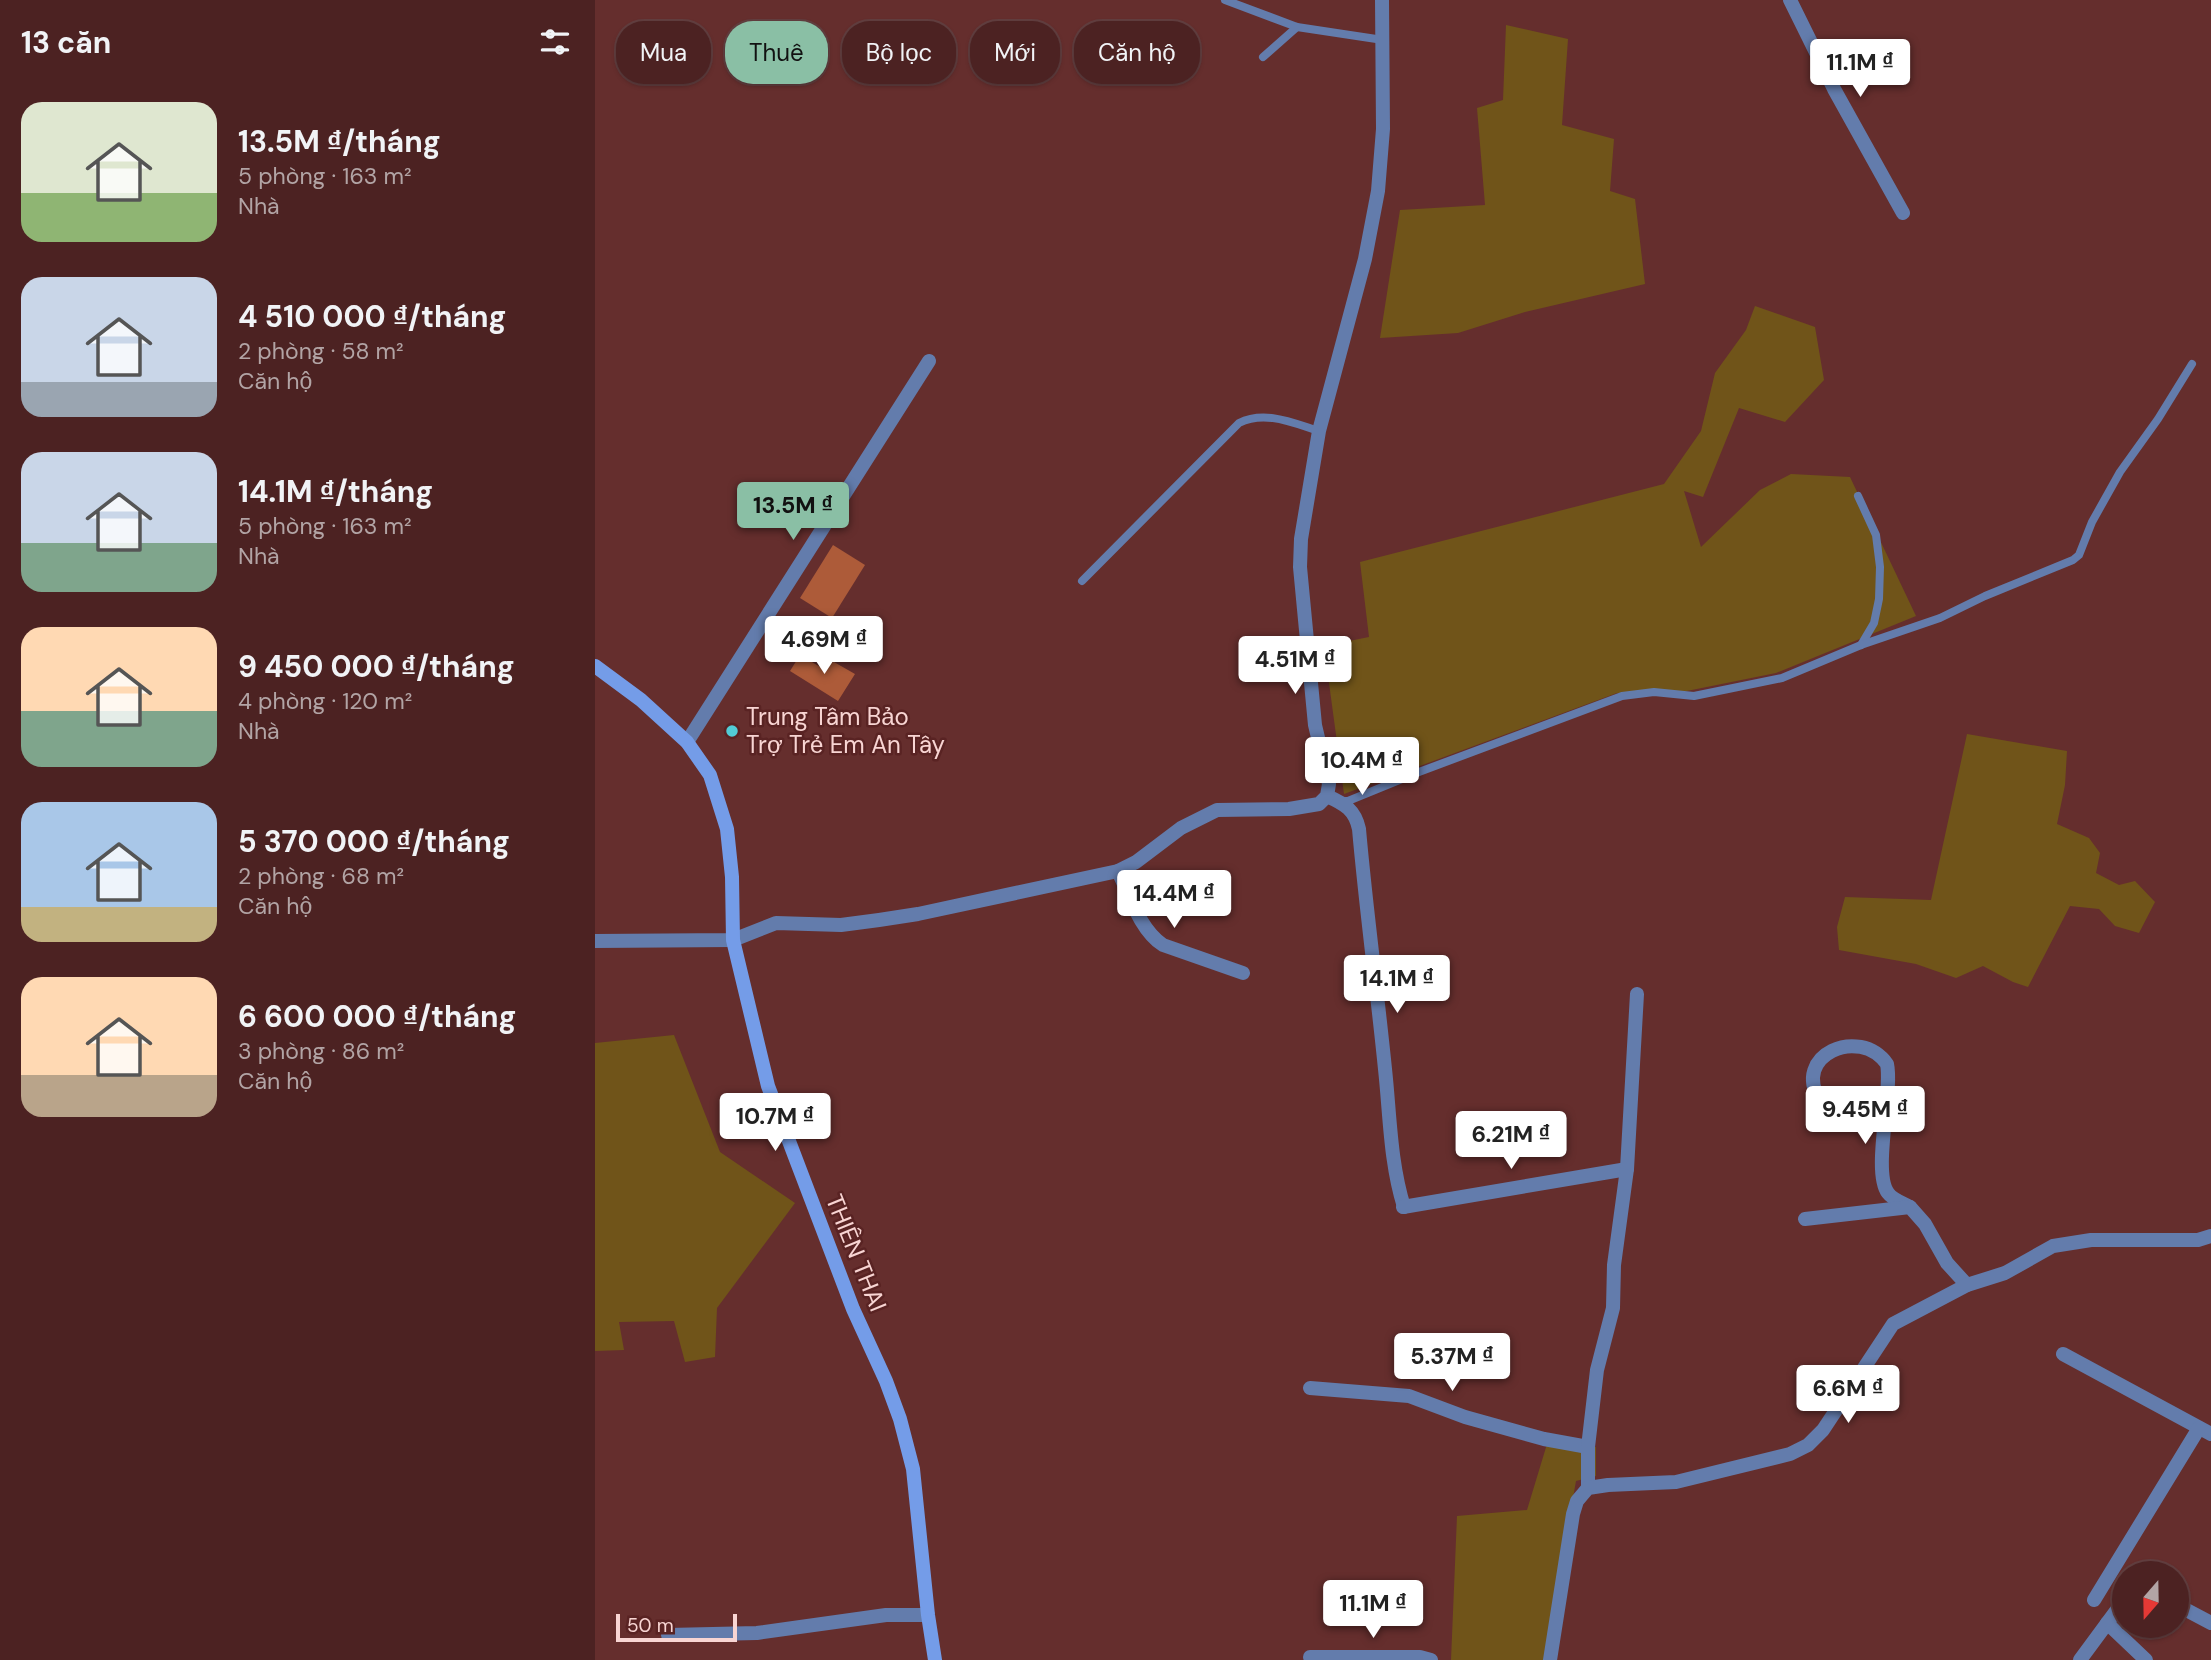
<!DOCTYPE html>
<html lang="vi">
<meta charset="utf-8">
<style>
:root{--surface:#4c2222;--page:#562f2f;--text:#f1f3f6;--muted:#b2a4a5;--line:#633f40;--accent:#8abfa5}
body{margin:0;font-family:"DM Sans",sans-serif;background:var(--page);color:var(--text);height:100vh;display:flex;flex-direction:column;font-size:26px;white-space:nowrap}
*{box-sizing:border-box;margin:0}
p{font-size:23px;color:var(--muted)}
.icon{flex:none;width:38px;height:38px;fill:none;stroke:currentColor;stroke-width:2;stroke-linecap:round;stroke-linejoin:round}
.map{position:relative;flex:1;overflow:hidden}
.sheet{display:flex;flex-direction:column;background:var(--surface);width:595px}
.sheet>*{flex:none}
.top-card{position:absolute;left:21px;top:21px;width:665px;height:63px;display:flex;gap:14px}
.needle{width:46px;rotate:200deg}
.fabs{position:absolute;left:1517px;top:1561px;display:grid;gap:14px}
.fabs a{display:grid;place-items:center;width:77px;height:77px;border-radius:50%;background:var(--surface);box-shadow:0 2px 5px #0004,0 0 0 2px var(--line);font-size:35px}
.scale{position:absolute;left:21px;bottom:18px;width:121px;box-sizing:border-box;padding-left:7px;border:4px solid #f8d5d3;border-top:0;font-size:19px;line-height:24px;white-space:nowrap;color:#f8d5d3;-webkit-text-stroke:5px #592323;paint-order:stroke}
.price{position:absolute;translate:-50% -60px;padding:0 16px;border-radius:7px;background:#fff;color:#222;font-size:23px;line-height:46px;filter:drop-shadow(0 2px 4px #0008)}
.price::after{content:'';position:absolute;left:50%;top:42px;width:21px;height:16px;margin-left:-10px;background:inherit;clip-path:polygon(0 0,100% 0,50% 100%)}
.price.on{background:var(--accent);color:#111}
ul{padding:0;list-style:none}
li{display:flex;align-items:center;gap:21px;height:175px;padding:0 21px}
li span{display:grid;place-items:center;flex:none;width:196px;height:140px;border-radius:21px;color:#555}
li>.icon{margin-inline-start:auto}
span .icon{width:84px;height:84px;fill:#fffc;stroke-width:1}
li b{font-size:30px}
h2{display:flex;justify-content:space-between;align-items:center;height:84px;padding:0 21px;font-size:30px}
.tag{padding:0 24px;border-radius:28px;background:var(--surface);box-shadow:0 2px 5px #0004,0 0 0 2px var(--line);font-size:24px;line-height:63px}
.tag.on{background:var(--accent);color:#111}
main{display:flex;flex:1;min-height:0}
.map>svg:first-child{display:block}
.green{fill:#705419}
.building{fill:#ad5b39}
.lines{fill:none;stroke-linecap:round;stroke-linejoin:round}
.lane{stroke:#637cac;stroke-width:8}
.street{stroke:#637cac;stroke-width:14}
.secondary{stroke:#749ce8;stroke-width:14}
.poi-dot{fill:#52ccd6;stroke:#592323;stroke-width:2.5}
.labels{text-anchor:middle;stroke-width:5;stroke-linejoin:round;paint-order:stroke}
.poi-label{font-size:24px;fill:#f8d5d3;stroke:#592323;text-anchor:start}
.street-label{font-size:24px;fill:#f8d5d3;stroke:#592323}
</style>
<main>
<section class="sheet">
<h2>13 căn<svg class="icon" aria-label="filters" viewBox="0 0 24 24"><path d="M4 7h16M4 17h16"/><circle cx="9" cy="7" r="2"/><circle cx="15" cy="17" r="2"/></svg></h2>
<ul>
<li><span style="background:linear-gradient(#dfe7d0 65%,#8fb573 0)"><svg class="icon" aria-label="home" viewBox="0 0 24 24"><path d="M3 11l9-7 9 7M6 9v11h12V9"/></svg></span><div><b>13.5M ₫/tháng</b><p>5 phòng · 163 m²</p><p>Nhà</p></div></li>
<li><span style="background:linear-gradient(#c9d6e8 75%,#9aa5b1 0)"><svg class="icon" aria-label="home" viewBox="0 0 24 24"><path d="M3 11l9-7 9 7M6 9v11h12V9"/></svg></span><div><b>4 510 000 ₫/tháng</b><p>2 phòng · 58 m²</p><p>Căn hộ</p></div></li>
<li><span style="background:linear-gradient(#c9d6e8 65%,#7fa58c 0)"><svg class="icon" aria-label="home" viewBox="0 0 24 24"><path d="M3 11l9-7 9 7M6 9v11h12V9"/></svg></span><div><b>14.1M ₫/tháng</b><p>5 phòng · 163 m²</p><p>Nhà</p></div></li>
<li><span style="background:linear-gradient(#ffd9b3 60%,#7fa58c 0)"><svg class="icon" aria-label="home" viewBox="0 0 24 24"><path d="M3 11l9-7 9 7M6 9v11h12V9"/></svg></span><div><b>9 450 000 ₫/tháng</b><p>4 phòng · 120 m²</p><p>Nhà</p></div></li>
<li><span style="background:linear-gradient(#a9c7e8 75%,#c2b280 0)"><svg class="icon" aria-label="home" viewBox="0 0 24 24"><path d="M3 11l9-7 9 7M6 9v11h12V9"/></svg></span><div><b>5 370 000 ₫/tháng</b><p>2 phòng · 68 m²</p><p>Căn hộ</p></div></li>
<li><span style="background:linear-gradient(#ffd9b3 70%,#b9a48a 0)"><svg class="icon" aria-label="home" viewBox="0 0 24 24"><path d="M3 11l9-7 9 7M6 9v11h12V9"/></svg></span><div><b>6 600 000 ₫/tháng</b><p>3 phòng · 86 m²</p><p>Căn hộ</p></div></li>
</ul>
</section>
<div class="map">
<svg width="1616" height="1660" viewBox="0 0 1616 1660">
<rect width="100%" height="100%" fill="#652e2d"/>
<g class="green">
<polygon points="911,25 973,39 967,125 1019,139 1015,191 1040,199 1050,284 930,312 863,333 785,338 805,210 890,205 882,108 908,100"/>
<polygon points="1160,306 1220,327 1229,380 1190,422 1144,408 1108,497 1089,491 1106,547 1165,490 1196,474 1255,477 1321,616 1181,673 1087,692 1022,693 749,794 729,646 774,637 765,562 1069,484 1106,431 1120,373 1151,330"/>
<polygon points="1372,734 1472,751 1470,785 1462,824 1494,838 1505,853 1501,873 1524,885 1540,881 1560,902 1544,933 1520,926 1504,909 1475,906 1433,987 1418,982 1388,966 1361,978 1321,964 1244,950 1242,927 1250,897 1336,900"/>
<polygon points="79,1035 125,1152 200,1203 122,1308 120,1357 90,1362 79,1321 24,1322 29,1350 0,1351 0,1043"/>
<polygon points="952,1444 1001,1447 1001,1476 981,1481 949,1660 856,1660 862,1516 932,1510"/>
</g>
<g class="building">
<polygon points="238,545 270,565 237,618 205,598"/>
<polygon points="205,655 227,668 229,664 239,662 260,674 243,701 195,671"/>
</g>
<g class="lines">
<g class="lane">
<polyline points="630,0 702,27 788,40"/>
<polyline points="668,57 702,27"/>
<polyline points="1263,496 1281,535 1285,567 1284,599 1279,623 1266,645"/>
<path d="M487,581L644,423C670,410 698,423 724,431"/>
<polyline points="745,801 753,801 824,772 1027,696 1059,692 1099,696 1187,678 1266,645 1345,618 1390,596 1478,560 1484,555 1497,522 1525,472 1563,419 1597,364"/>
</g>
<g class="street">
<polyline points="1195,0 1239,89 1308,213"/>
<polyline points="92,742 334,361"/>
<path d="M732,796C750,804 760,810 764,829C771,909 782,989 790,1069C795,1115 795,1162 809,1207"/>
<path d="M523,871C535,896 545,930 568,945L648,973"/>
<polyline points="0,941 138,940 181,923 246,925 284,920 323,914 523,871 541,862 586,828 622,810 694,809 724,804 732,796 734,784 720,725 705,567 706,539 724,431 770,259 783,191 788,129 787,0"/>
<path d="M1290,1106C1275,1110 1257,1116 1241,1114C1234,1112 1229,1107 1225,1100C1196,1056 1264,1025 1292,1064C1298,1092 1277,1172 1293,1193C1298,1200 1308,1203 1315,1207"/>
<polyline points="808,1207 1032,1169"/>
<polyline points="1210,1219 1315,1207 1330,1224 1352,1263 1372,1285"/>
<polyline points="1468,1354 1616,1434"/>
<polyline points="715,1388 814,1396 870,1417 949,1439 993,1447"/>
<polyline points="993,1488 993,1447 1002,1370 1018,1308 1019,1265 1032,1169 1042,994"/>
<polyline points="1499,1600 1604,1428"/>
<polyline points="1582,1605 1616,1623"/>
<polyline points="1512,1623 1551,1660"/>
<polyline points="73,1635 162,1633 291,1615 333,1615"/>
<polyline points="715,1657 825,1657 836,1660"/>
<polyline points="955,1660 978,1514 982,1501 993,1488 1013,1485 1081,1482 1195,1454 1213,1445 1228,1430 1298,1324 1372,1285 1410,1273 1458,1246 1496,1240 1603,1240 1616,1236"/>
<polyline points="1485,1660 1530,1599"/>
</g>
<polyline class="secondary" points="0,666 46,700 92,742 115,775 132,829 137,877 138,940 173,1086 258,1309 291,1381 305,1419 318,1469 333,1615 340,1660"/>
</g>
<circle class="poi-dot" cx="137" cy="731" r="7"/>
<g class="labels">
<g class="poi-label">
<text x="151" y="725">Trung Tâm Bảo<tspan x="151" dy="28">Trợ Trẻ Em An Tây</tspan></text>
</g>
<g class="street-label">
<text transform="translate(261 1253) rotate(68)" y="8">THIÊN THAI</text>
</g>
</g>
</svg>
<div class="fabs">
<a><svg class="needle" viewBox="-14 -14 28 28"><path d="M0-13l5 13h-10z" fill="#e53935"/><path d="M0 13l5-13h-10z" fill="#b2a4a5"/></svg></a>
</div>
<div class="scale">50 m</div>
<b class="price" style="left:1265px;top:99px">11.1M ₫</b>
<b class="price on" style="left:198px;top:542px">13.5M ₫</b>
<b class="price" style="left:229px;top:676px">4.69M ₫</b>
<b class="price" style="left:700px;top:696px">4.51M ₫</b>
<b class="price" style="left:767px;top:797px">10.4M ₫</b>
<b class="price" style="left:579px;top:930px">14.4M ₫</b>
<b class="price" style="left:802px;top:1015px">14.1M ₫</b>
<b class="price" style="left:1270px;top:1146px">9.45M ₫</b>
<b class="price" style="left:180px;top:1153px">10.7M ₫</b>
<b class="price" style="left:916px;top:1171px">6.21M ₫</b>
<b class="price" style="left:857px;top:1393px">5.37M ₫</b>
<b class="price" style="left:1253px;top:1425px">6.6M ₫</b>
<b class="price" style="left:778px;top:1640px">11.1M ₫</b>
<div class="top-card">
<a class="tag">Mua</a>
<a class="tag on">Thuê</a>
<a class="tag">Bộ lọc</a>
<a class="tag">Mới</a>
<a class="tag">Căn hộ</a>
</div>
</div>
</main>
